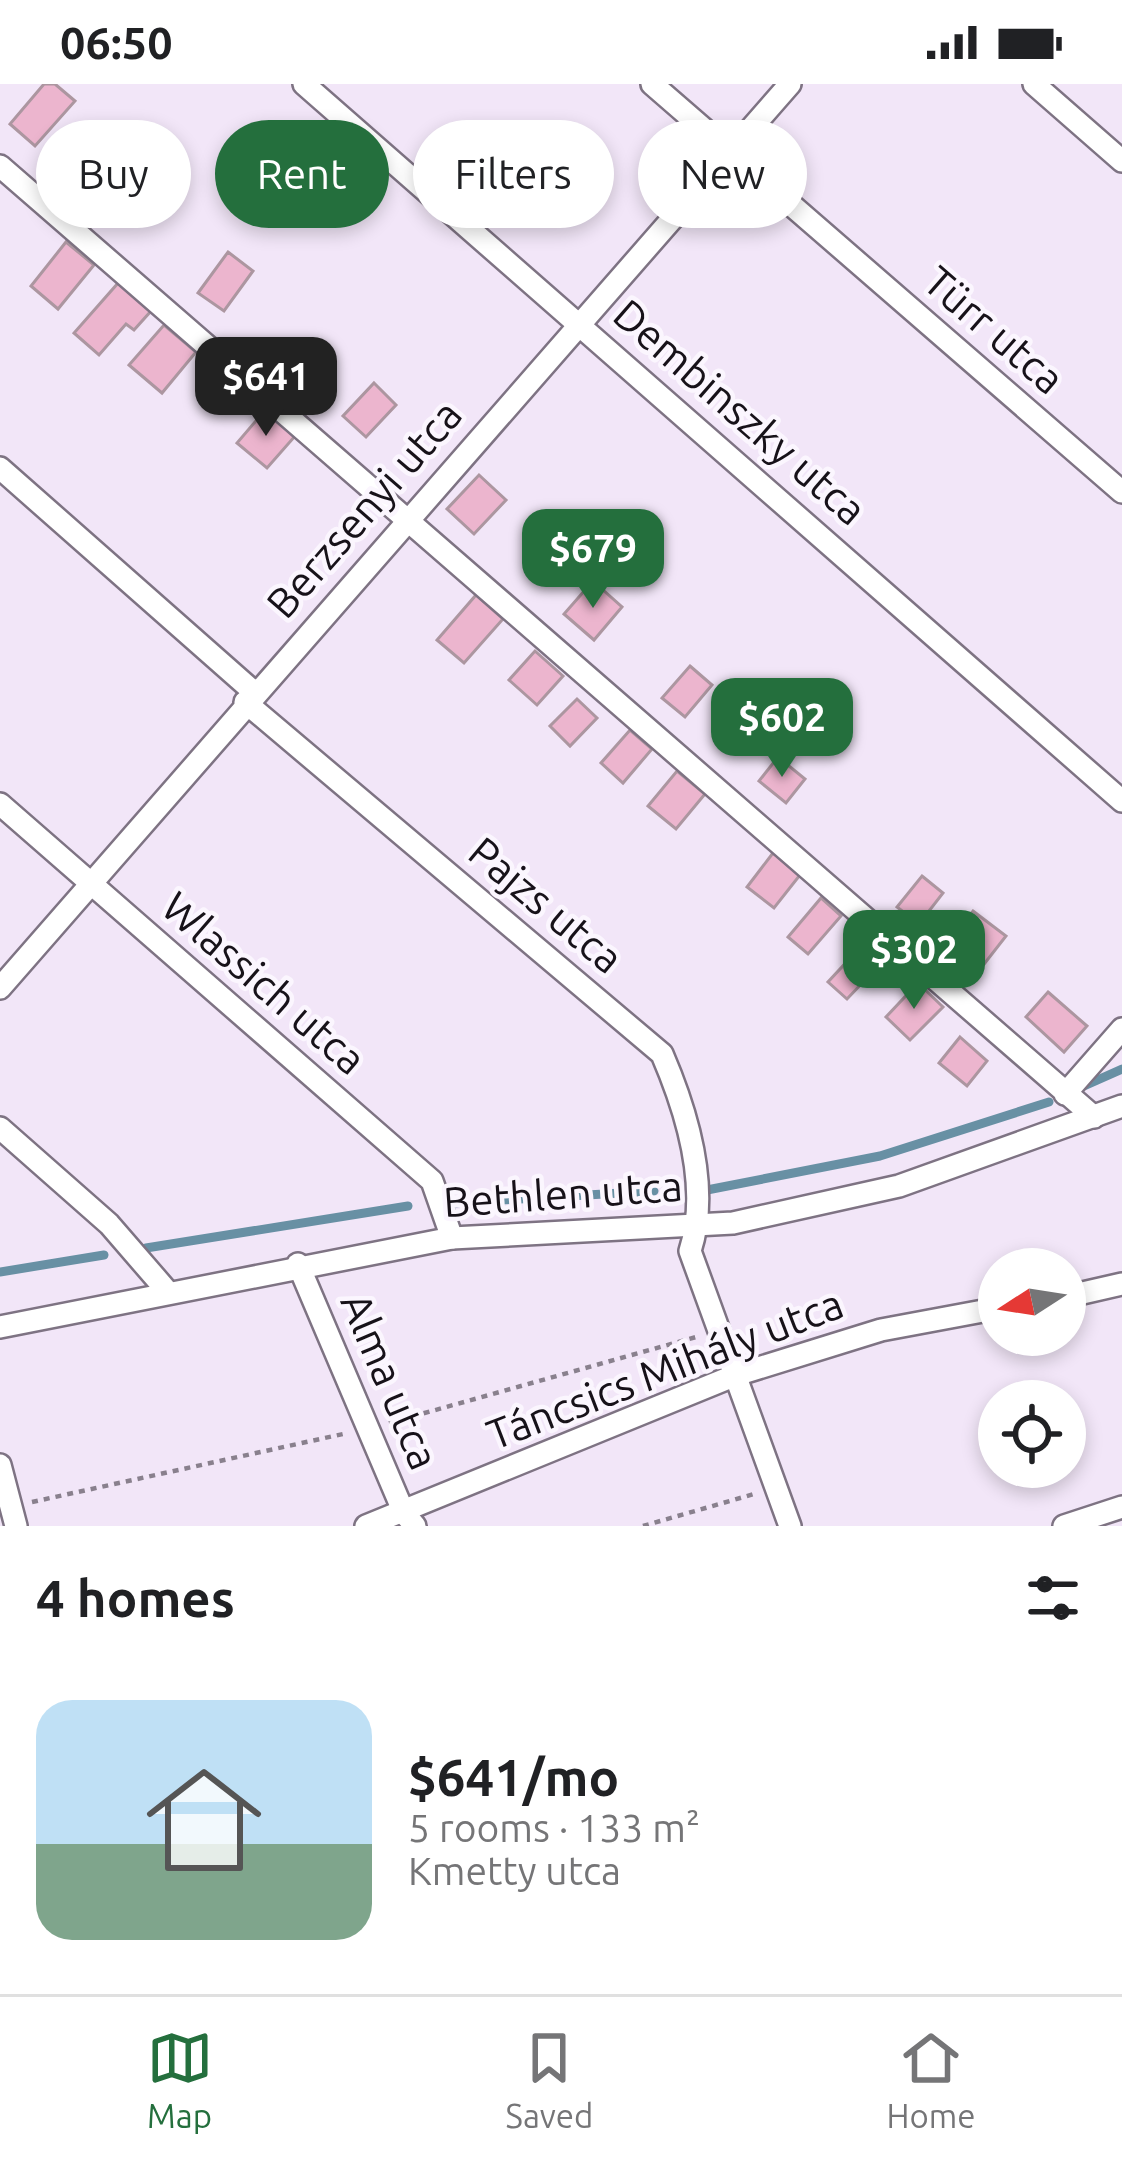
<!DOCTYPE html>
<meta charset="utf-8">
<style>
:root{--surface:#fff;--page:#f2f2f2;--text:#202124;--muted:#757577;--line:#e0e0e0;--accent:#246f3d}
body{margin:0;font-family:Ubuntu,sans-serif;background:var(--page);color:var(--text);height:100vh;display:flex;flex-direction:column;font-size:45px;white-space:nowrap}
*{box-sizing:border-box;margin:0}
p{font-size:39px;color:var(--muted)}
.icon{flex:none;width:66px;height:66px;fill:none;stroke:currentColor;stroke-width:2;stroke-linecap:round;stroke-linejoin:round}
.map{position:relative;height:1442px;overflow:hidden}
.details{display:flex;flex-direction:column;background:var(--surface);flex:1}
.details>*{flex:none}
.banner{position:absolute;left:36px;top:36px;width:1050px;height:108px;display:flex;gap:24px}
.needle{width:78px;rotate:258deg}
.controls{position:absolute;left:978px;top:1164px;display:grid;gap:24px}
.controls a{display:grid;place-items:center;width:108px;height:108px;border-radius:50%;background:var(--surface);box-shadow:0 6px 18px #0003;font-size:60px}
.price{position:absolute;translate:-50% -102px;padding:0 27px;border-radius:24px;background:var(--accent);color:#fff;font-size:39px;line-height:78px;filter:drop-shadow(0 3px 6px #0008)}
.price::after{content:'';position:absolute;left:50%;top:72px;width:36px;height:27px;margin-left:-18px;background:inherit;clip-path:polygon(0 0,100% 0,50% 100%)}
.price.current{background:#222;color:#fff}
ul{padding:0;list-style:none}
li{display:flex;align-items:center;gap:36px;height:300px;padding:0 36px}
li+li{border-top:3px solid var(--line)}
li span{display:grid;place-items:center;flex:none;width:336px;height:240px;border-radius:36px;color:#555}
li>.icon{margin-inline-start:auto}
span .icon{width:144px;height:144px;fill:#fffc;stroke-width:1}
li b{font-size:51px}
h2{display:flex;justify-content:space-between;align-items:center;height:144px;padding:0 36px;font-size:51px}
.tag{padding:0 42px;border-radius:54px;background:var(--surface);box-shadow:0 6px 18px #0003;font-size:42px;line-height:108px}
.tag.current{background:var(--accent);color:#fff}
.status{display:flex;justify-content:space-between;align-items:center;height:84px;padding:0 60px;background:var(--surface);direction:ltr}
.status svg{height:33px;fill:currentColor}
.tab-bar{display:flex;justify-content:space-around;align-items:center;height:168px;border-top:3px solid var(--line);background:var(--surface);font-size:33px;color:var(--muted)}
.tab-bar a{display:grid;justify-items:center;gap:6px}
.tab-bar .current{color:var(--accent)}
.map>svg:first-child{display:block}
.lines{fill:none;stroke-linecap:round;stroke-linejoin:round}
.stream{stroke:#6890a4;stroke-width:9}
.building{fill:#ecb5ce;stroke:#ac96a0;stroke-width:3}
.street-casing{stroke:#7e7383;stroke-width:26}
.path{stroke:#89808d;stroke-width:4.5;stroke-dasharray:6 6;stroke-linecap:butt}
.street{stroke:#fff;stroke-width:21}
.labels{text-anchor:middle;stroke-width:9;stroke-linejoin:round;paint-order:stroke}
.street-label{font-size:42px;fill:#171219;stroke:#fbf6fe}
</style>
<div class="status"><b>06:50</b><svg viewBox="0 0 49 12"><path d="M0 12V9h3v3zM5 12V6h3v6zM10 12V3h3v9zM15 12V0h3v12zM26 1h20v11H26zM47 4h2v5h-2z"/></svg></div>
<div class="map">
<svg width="1122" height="1442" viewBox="0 0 1122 1442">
<rect width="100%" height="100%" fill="#f2e6f8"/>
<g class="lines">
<g class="stream">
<polyline points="1084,1002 1122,985"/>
<polyline points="707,1106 880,1072 1049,1018"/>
<polyline points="452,1119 654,1107"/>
<polyline points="146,1164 408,1122"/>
<polyline points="0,1188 104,1171"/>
</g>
</g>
<g class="building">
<polygon points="44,0 55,0 75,17 35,62 10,40"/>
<polygon points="66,158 94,181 58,225 31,202"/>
<polygon points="228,168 253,187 224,227 198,209"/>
<polygon points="119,198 151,227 134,246 126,240 99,271 74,249"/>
<polygon points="164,241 196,268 162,309 129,281"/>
<polygon points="374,299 396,321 366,353 343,332"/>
<polygon points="266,325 296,351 267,384 237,359"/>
<polygon points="479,391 506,416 474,450 447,425"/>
<polygon points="593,497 622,523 594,556 564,530"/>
<polygon points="476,511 503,535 464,579 437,556"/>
<polygon points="535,567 563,592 537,621 509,596"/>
<polygon points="690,582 712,601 685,633 662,614"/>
<polygon points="577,615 597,634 570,662 550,642"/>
<polygon points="630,646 652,665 623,699 601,679"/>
<polygon points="778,673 805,695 786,719 759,697"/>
<polygon points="677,687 705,710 676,745 648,722"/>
<polygon points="773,769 800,791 774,824 747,803"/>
<polygon points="922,792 943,809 919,840 897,823"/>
<polygon points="821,814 841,832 808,870 788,853"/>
<polygon points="973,827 1006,852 978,888 946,863"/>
<polygon points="867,856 886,874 847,915 828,898"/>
<polygon points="918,899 943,923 910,956 886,933"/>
<polygon points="1048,908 1087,942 1064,968 1026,933"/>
<polygon points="960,953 987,977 967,1002 939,979"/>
</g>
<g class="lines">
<g class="street-casing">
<g id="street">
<polyline points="304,0 1122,717"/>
<polyline points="652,0 1122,408"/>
<polyline points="1034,0 1122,77"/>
<polyline points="0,82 1094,1033"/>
<polyline points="0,384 255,609"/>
<path d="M245,618L662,970C687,1028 710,1105 690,1167L790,1442"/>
<polyline points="0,720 432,1097 452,1154"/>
<polyline points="0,904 790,0"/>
<polyline points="1065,1010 1122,945"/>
<polyline points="0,1044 109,1140 167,1207"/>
<polyline points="298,1180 404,1429 415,1442"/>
<polyline points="1065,1213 1122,1200"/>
<polyline points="0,1243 452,1154 733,1139 899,1102 1122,1022"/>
<polyline points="0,1381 16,1442"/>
<polyline points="366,1442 736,1291 881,1246 999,1224"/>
<polyline points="1064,1442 1122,1423"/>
</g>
</g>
<g class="path">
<polyline points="389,1339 696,1253"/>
<polyline points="32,1418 343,1350"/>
<polyline points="643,1442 754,1410"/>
</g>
<use href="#street" class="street"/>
</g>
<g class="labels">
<g class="street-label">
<text transform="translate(994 246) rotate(41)" y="15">Türr utca</text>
<text transform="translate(740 328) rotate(41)" y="15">Dembinszky utca</text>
<text transform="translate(364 425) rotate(-49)" y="15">Berzsenyi utca</text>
<text transform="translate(546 821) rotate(40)" y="15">Pajzs utca</text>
<text transform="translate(264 899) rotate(41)" y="15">Wlassich utca</text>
<text transform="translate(563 1110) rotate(-4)" y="15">Bethlen utca</text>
<text transform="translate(665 1285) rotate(-21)" y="15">Táncsics Mihály utca</text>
<text transform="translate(390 1297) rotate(67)" y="15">Alma utca</text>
</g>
</g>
</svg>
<div class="controls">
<a><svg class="needle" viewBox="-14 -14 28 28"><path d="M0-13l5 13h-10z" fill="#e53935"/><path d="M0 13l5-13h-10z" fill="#757577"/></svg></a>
<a><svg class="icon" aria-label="locate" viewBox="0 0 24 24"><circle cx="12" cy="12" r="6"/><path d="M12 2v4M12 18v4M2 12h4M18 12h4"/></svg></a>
</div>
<b class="price current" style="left:266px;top:355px">$641</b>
<b class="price" style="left:593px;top:527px">$679</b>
<b class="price" style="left:782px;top:696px">$602</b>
<b class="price" style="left:914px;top:928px">$302</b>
<div class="banner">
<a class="tag">Buy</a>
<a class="tag current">Rent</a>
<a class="tag">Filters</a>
<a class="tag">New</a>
</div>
</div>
<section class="details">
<h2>4 homes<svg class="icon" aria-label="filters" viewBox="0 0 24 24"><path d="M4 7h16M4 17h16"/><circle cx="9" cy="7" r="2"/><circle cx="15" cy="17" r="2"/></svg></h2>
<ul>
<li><span style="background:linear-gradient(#bfe0f5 60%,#7fa58c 0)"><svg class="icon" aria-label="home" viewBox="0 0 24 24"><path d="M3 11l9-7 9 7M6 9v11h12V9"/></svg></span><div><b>$641/mo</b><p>5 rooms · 133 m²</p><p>Kmetty utca</p></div></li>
</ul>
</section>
<nav class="tab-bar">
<a class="current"><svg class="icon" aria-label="map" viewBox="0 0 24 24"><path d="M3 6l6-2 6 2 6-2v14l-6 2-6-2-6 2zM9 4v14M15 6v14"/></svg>Map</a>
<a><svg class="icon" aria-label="saved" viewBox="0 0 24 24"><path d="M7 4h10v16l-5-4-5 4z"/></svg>Saved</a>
<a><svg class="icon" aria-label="home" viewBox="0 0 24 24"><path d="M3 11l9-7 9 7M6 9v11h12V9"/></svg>Home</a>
</nav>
